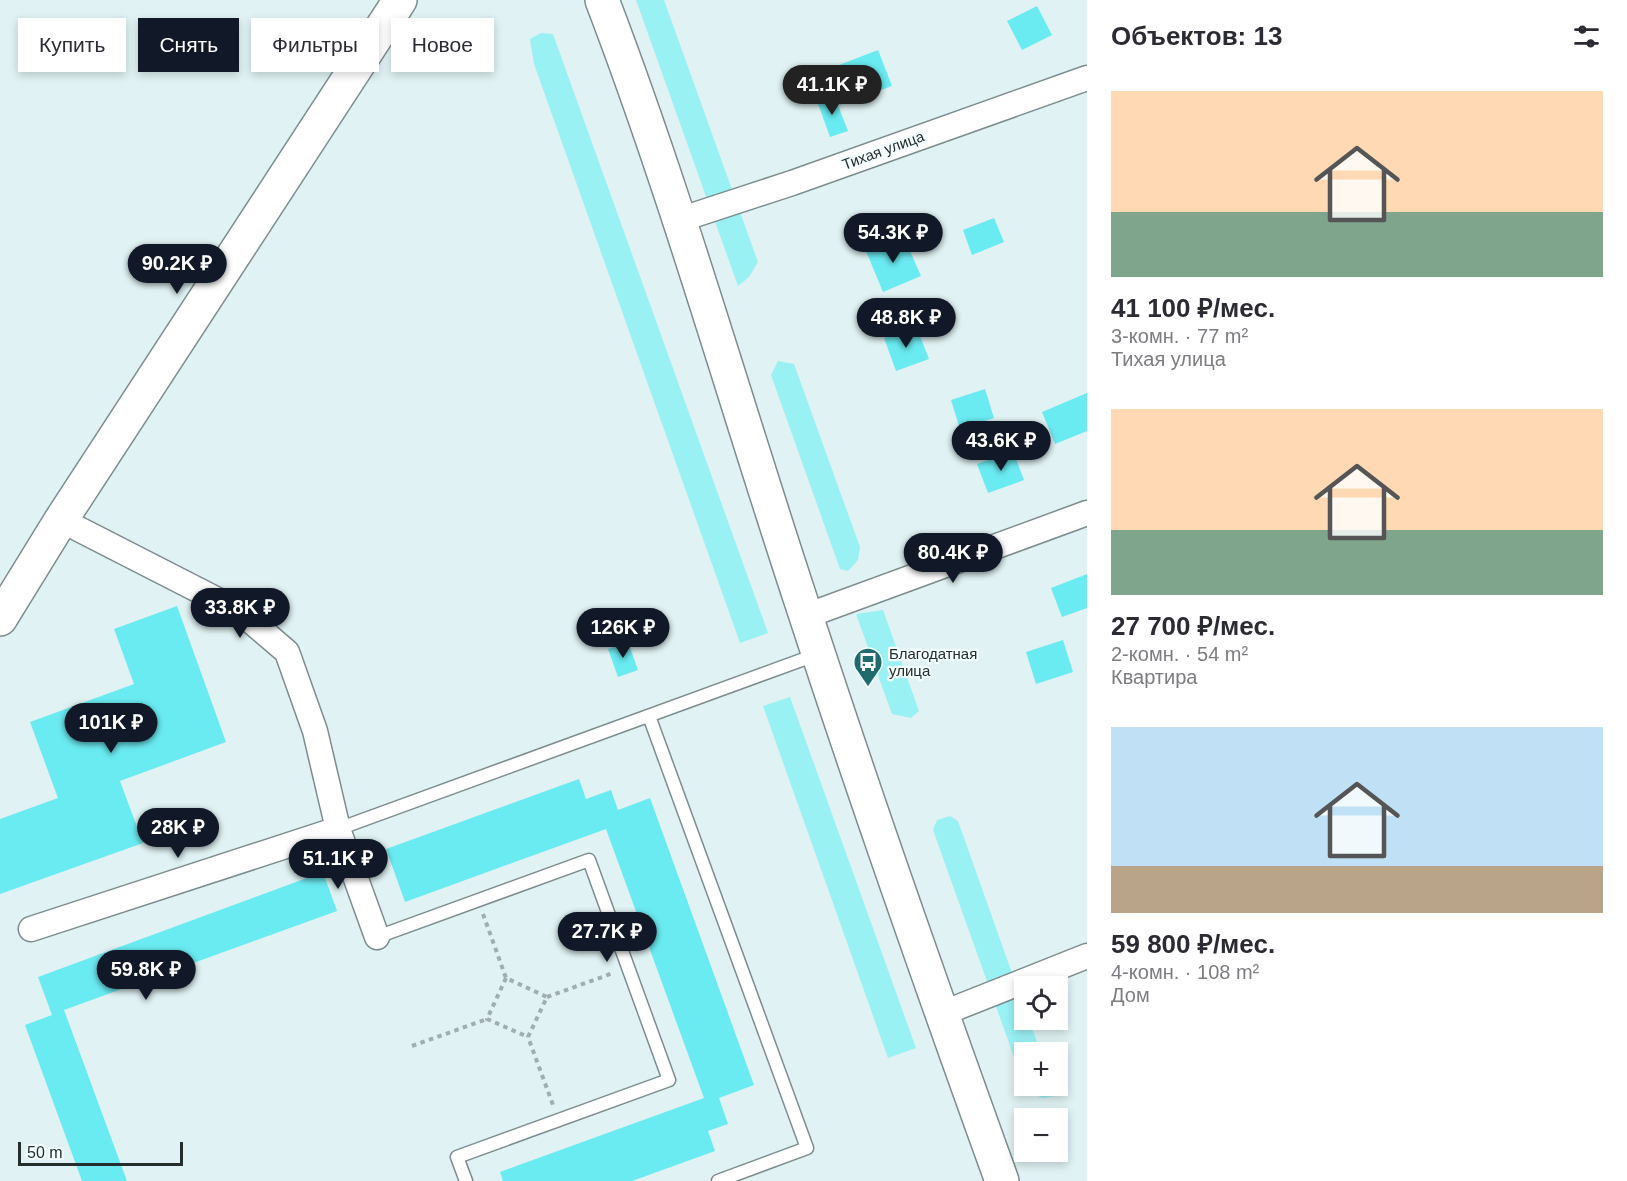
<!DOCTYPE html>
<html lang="ru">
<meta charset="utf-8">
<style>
body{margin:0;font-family:Helvetica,sans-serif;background:#f7f7f7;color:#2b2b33;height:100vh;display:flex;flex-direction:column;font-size:22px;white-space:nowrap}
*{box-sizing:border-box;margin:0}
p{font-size:20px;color:#7c7c81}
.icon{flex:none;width:33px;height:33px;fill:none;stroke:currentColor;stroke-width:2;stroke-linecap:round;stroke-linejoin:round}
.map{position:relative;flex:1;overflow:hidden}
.drawer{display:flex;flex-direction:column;background:#fff;width:540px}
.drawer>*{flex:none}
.banner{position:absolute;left:18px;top:18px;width:570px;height:54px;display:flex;gap:12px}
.controls{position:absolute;left:1014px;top:976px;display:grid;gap:12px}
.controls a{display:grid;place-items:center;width:54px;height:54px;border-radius:0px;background:#fff;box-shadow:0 3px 9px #0003;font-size:30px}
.scale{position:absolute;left:18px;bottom:15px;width:165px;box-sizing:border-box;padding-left:6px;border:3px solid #262d2d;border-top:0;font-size:16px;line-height:21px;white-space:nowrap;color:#262d2d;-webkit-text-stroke:4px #f3fefe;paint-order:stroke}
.price{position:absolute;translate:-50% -51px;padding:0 14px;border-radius:21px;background:#111827;color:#fff;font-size:20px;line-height:39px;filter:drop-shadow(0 2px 3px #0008)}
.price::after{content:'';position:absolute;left:50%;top:36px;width:18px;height:14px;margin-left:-9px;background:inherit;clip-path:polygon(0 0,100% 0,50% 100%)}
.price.active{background:#222;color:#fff}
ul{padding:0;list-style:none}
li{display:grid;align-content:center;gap:12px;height:318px;padding:0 24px}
li span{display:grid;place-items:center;height:186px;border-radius:0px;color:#555}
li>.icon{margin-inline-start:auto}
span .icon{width:108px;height:108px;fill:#fffc;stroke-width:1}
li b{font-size:26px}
h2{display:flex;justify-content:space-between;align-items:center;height:72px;padding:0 24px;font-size:26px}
.tag{padding:0 21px;border-radius:0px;background:#fff;box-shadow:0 3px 9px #0003;font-size:21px;line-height:54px}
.tag.active{background:#111827;color:#fff}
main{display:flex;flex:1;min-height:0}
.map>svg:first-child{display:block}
.green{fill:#9af1f4}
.building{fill:#6aebf1}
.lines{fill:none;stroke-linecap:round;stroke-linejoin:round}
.lane-casing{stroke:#7d8d8e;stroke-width:15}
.street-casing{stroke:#7d8d8e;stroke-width:27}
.secondary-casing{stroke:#7d8d8e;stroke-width:36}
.path{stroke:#a0aeaf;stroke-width:4;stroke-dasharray:4.5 4.5;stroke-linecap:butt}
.lane{stroke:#fff;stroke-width:12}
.street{stroke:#fff;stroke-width:24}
.secondary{stroke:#fff;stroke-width:33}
.labels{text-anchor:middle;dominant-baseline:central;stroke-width:4.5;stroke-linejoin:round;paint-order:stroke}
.street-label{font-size:15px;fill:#262d2d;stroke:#f3fefe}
.poi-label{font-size:15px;fill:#262d2d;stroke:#f3fefe;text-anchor:start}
</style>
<main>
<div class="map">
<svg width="1087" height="1181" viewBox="0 0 1087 1181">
<rect width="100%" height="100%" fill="#e0f2f3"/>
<!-- green -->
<g class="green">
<path d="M636,0H664L758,262L749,277L738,286Z"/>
<path d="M541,33L553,34L768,633L740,643L534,64L530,39Z"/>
<path d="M778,361L794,364L860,547L858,560L848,571L840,569L771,375Z"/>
<path d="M883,610L919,711L911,718L892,714L856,614Z"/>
<path d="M790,697L916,1048L888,1058L763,706Z"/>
<path d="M950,816L958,821L1024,1007V1020H1029L1041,1053H1024V1085L933,830L937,820Z"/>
<path d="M1025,1086H1053L1057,1096L1042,1098L1026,1090Z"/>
</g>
<!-- building -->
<g class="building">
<path d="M1037,6L1052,35L1022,50L1007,21Z"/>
<path d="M878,50L892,86L840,105L826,70Z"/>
<path d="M834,95L848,131L830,137L817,101Z"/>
<path d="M994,218L1004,242L972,255L963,230Z"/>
<path d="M903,235L921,276L883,292L866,251Z"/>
<path d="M916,326L929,359L896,371L884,338Z"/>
<path d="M985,389L994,418L960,429L951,400Z"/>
<path d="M1087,393V431L1055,444L1042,412Z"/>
<path d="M1013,451L1024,480L988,493L977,464Z"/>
<path d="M1087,574V608L1062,617L1051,588Z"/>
<path d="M177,606L226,742L120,781L143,843L0,894V819L58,798L30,722L134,684L114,629Z"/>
<path d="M1063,640L1073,672L1036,684L1026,652Z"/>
<path d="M628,642L638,670L618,677L608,649Z"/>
<path d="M579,779L586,799L611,790L618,810L650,798L754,1085L719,1098L728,1124L708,1131L715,1151L632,1181H503L500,1172L704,1098L606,829L405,902L386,849Z"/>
<path d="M323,872L337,911L64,1010L127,1181H82L25,1025L52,1015L38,977Z"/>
</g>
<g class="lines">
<!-- lane casing -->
<g class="lane-casing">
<g id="lane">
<path d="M649,716L807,1148L718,1181"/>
<path d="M338,829L818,654"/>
<path d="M377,937L589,860L669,1080L457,1157L466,1181"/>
</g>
</g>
<!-- street casing -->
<g class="street-casing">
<g id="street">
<path d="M679,220L792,183L1087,78"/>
<path d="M61,520L239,611L287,652L315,731L338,829L377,937"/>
<path d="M806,616L1087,513"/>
<path d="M31,929L338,829"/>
<path d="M941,1014L1087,956"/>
</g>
</g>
<!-- secondary casing -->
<g class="secondary-casing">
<g id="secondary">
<path d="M602,0C679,201 737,409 805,613C867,803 934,993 1002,1181"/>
<path d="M0,619L61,520L400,0"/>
</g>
</g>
<!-- path -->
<g class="path">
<path d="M483,914L506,978L547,997L528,1037L553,1105"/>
<path d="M506,978L487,1019L528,1037"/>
<path d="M547,997L613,973"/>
<path d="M412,1046L487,1019"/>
</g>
<!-- lane -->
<use href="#lane" class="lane"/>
<!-- street -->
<use href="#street" class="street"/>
<!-- secondary -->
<use href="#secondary" class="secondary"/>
</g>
<!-- icons -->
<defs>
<g id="bus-pin" transform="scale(1.5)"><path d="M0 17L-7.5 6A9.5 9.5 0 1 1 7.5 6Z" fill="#1f6b6e" stroke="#f3fefe"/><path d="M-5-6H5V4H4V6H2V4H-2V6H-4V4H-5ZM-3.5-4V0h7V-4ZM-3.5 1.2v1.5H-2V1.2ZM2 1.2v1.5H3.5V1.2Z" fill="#fff"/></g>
</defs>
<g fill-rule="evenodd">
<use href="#bus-pin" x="868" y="662"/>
</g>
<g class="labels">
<!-- street labels -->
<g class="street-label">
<text transform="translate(883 150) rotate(-20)">Тихая улица</text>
</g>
<!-- poi labels -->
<g class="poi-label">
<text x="889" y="653">Благодатная<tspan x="889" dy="17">улица</tspan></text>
</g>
</g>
</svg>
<div class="controls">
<a><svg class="icon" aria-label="locate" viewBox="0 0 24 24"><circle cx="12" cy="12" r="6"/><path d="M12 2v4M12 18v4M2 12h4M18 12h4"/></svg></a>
<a>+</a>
<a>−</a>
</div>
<div class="scale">50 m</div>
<b class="price active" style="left:832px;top:116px">41.1K ₽</b>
<b class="price" style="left:893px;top:264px">54.3K ₽</b>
<b class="price" style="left:177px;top:295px">90.2K ₽</b>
<b class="price" style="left:906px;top:349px">48.8K ₽</b>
<b class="price" style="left:1001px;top:472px">43.6K ₽</b>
<b class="price" style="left:953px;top:584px">80.4K ₽</b>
<b class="price" style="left:240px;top:639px">33.8K ₽</b>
<b class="price" style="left:623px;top:659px">126K ₽</b>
<b class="price" style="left:111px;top:754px">101K ₽</b>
<b class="price" style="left:178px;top:859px">28K ₽</b>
<b class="price" style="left:338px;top:890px">51.1K ₽</b>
<b class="price" style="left:607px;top:963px">27.7K ₽</b>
<b class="price" style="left:146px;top:1001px">59.8K ₽</b>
<div class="banner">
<a class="tag">Купить</a>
<a class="tag active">Снять</a>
<a class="tag">Фильтры</a>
<a class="tag">Новое</a>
</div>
</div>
<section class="drawer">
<h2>Объектов: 13<svg class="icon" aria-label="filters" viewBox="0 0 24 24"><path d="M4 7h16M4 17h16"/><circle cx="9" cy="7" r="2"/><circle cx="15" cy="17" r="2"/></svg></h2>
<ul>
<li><span style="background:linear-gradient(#ffd9b3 65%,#7fa58c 0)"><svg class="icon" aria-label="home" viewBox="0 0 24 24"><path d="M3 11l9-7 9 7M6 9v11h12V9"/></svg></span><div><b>41 100 ₽/мес.</b><p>3-комн. · 77 m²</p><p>Тихая улица</p></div></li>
<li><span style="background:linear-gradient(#ffd9b3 65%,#7fa58c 0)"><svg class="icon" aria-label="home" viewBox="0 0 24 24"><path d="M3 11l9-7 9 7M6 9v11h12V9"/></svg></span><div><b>27 700 ₽/мес.</b><p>2-комн. · 54 m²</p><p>Квартира</p></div></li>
<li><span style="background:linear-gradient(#bfe0f5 75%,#b9a48a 0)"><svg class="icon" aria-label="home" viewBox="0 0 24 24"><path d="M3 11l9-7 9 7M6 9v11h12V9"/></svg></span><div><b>59 800 ₽/мес.</b><p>4-комн. · 108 m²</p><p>Дом</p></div></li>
</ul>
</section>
</main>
